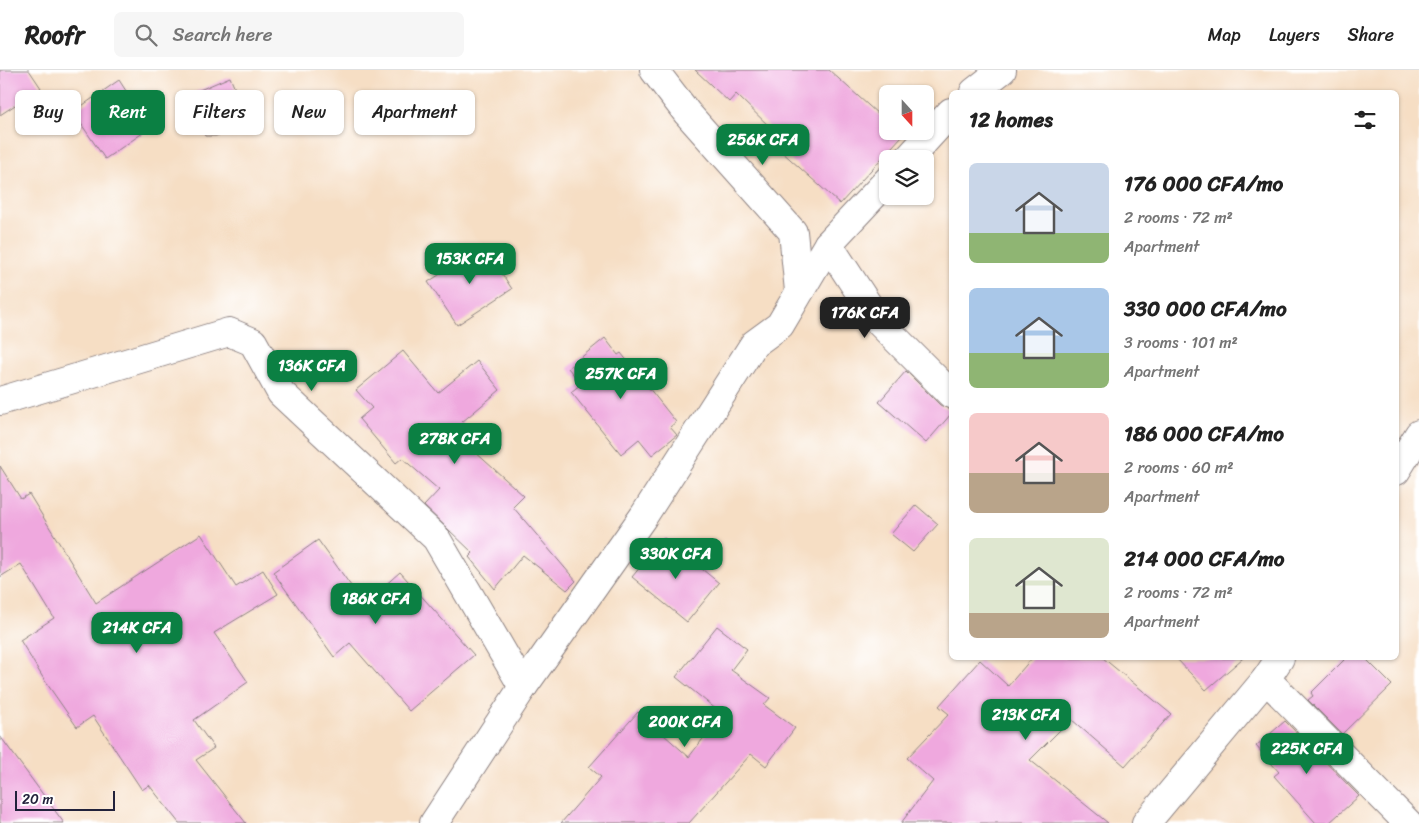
<!DOCTYPE html>
<meta charset="utf-8">
<style>
body{margin:0;font-family:Sriracha,sans-serif;background:#f6f6f6;color:#222;height:100vh;display:flex;flex-direction:column;font-size:19px;white-space:nowrap}
*{box-sizing:border-box;margin:0}
p{font-size:16px;color:#767676}
.icon{flex:none;width:28px;height:28px;fill:none;stroke:currentColor;stroke-width:2;stroke-linecap:round;stroke-linejoin:round}
.map{position:relative;flex:1;overflow:hidden}
.drawer{position:absolute;left:949px;top:20px;width:450px;height:570px;display:flex;flex-direction:column;background:#fff;border-radius:8px;box-shadow:0 1px 4px #0004}
.drawer>*{flex:none}
.top-card{position:absolute;left:15px;top:20px;width:475px;height:45px;display:flex;gap:10px}
.needle{width:32px;rotate:159deg}
.buttons{position:absolute;left:879px;top:15px;display:grid;gap:10px}
.buttons a{display:grid;place-items:center;width:55px;height:55px;border-radius:8px;background:#fff;box-shadow:0 1px 4px #0004;font-size:25px}
.scale{position:absolute;left:15px;bottom:12px;width:100px;box-sizing:border-box;padding-left:5px;border:2px solid #22223b;border-top:0;font-size:14px;line-height:18px;white-space:nowrap;color:#22223b;-webkit-text-stroke:4px #fff;paint-order:stroke}
.price{position:absolute;translate:-50% -42px;padding:0 11px;border-radius:10px;background:#0b8043;color:#fff;font-size:16px;line-height:32px;filter:drop-shadow(0 1px 2px #0008)}
.price::after{content:'';position:absolute;left:50%;top:30px;width:15px;height:11px;margin-left:-8px;background:inherit;clip-path:polygon(0 0,100% 0,50% 100%)}
.price.active{background:#222;color:#fff}
ul{padding:0;list-style:none}
li{display:flex;align-items:center;gap:15px;height:125px;padding:0 20px}
li span{display:grid;place-items:center;flex:none;width:140px;height:100px;border-radius:8px;color:#555}
li>.icon{margin-inline-start:auto}
span .icon{width:60px;height:60px;fill:#fffc;stroke-width:1}
li b{font-size:21px}
h2{display:flex;justify-content:space-between;align-items:center;height:60px;padding:0 20px;font-size:21px}
.pill{padding:0 18px;border-radius:8px;background:#fff;box-shadow:0 1px 4px #0004;font-size:18px;line-height:45px}
.pill.active{background:#0b8043;color:#fff}
header{display:flex;align-items:center;gap:30px;box-sizing:border-box;height:70px;padding:0 25px;background:#fff;border-bottom:1px solid #e0e0e0}
header strong{font-size:24px}
nav{display:flex;gap:28px;margin-inline-start:auto;font-size:18px}
.search{width:350px;height:45px;background:#f6f6f6;display:flex;align-items:center;gap:12px;box-sizing:border-box;padding:0 18px;border-radius:8px;color:#767676;font-size:19px}
.map>svg:first-child{display:block}
.building{fill:#efa8de}
.lines{fill:none;stroke-linecap:round;stroke-linejoin:round}
.minor-casing{stroke:#8c8080;stroke-width:30}
.minor{stroke:#fff;stroke-width:28}
</style>
<header>
<strong>Roofr</strong>
<div class="search"><svg class="icon" aria-label="search" viewBox="0 0 24 24"><circle cx="10" cy="10" r="6"/><path d="M15 15l6 6"/></svg>Search here</div>
<nav><a>Map</a><a>Layers</a><a>Share</a></nav>
</header>
<div class="map">
<svg width="1419" height="753" viewBox="0 0 1419 753">
<rect width="100%" height="100%" fill="#fff"/>
<filter id="ink" filterUnits="userSpaceOnUse"><feTurbulence type="fractalNoise" baseFrequency=".02" numOctaves="2"/><feDisplacementMap in="SourceGraphic" scale="10" xChannelSelector="R" yChannelSelector="G"/><feConvolveMatrix kernelMatrix="1 2 1 2 8 2 1 2 1" color-interpolation-filters="sRGB"/></filter>
<filter id="wash" filterUnits="userSpaceOnUse"><feTurbulence type="fractalNoise" baseFrequency=".0096" numOctaves="4" result="noise"/><feDisplacementMap in="SourceGraphic" scale="20" xChannelSelector="R" yChannelSelector="G"/><feGaussianBlur stdDeviation="1.12" result="paint"/><feColorMatrix in="noise" values="0 0 0 0 0 0 0 0 0 0 0 0 0 0 0 0 0 1.4 0 .05"/><feComposite in="paint" operator="in"/></filter>
<g filter="url(#wash)">
<rect width="100%" height="100%" fill="#f6dec4"/>
<g id="blocks">
<!-- building -->
<g class="building">
<path d="M0,0H29L41,18L0,45Z"/>
<path d="M695,0H829L888,53V61H896L902,66L840,134L770,71L776,63L736,24L729,32Z"/>
<path d="M230,7L249,53L216,66H205L188,25Z"/>
<path d="M119,10L150,58L105,89L73,42Z"/>
<path d="M484,176L512,219L457,255L428,212Z"/>
<path d="M605,268L618,285L621,283L676,352L670,357L677,365L652,385L639,369L621,384L571,322L581,314L568,298Z"/>
<path d="M403,281L438,323L477,291L500,320L462,352L464,354L454,363L524,426L513,437L576,511L567,520L523,485L495,519L469,487L473,483L424,436L439,420L402,388L396,393L359,349L372,338L356,320Z"/>
<path d="M906,301L940,335L951,340V344L926,373L879,332Z"/>
<path d="M0,396L21,429L29,424L96,533L201,464L236,517L263,500L278,524L214,563L248,612L194,650L214,678L196,690L246,753H179L149,715L142,720L93,646L77,657L45,611L20,570L54,548L21,494L0,507Z"/>
<path d="M916,435L938,454L913,482L891,464Z"/>
<path d="M664,468L719,513L687,552L632,507Z"/>
<path d="M318,470L364,534L400,502L474,585L409,641L350,573L334,587L273,502Z"/>
<path d="M717,556L747,579L731,600L770,628L764,635L795,658L766,696L751,684L689,753H561L601,707L589,697L638,642L689,687L722,644L676,607Z"/>
<path d="M1032,588H1103L1171,644L1125,696L1071,649L1030,690L1108,753H901L933,711L907,688L949,644L939,636L980,590L1008,616Z"/>
<path d="M1176,588H1243L1206,620Z"/>
<path d="M1346,588H1365L1392,615L1342,664L1308,630L1313,626L1311,623Z"/>
<path d="M1285,651L1359,726L1329,753H1316L1274,706L1279,702L1256,676Z"/>
<path d="M0,666L64,753H0Z"/>
</g>
</g>
</g>
<g filter="url(#ink)">
<use href="#blocks" fill-opacity="0" stroke="#8c8080" stroke-width="1"/>
<g class="lines">
<!-- minor casing -->
<g class="minor-casing">
<g id="minor">
<path d="M654,0L687,43L793,162L799,221"/>
<path d="M974,22L1002,0"/>
<path d="M908,89L951,42"/>
<path d="M828,174L879,252L951,324"/>
<path d="M0,331L229,262L253,272L281,323L436,468L523,617"/>
<path d="M1396,401L1419,364"/>
<path d="M1266,609L1408,753"/>
<path d="M434,753L523,617L643,447L754,274L780,255L828,174L888,110"/>
<path d="M1146,753L1266,609L1280,588"/>
</g>
</g>
<!-- minor -->
<use href="#minor" class="minor"/>
</g>
</g>
</svg>
<div class="buttons">
<a><svg class="needle" viewBox="-14 -14 28 28"><path d="M0-13l5 13h-10z" fill="#e53935"/><path d="M0 13l5-13h-10z" fill="#767676"/></svg></a>
<a><svg class="icon" aria-label="layers" viewBox="0 0 24 24"><path d="M12 4l9 5-9 5-9-5zM3 14l9 5 9-5"/></svg></a>
</div>
<div class="scale">20 m</div>
<b class="price" style="left:763px;top:96px">256K CFA</b>
<b class="price" style="left:470px;top:215px">153K CFA</b>
<b class="price active" style="left:865px;top:269px">176K CFA</b>
<b class="price" style="left:312px;top:322px">136K CFA</b>
<b class="price" style="left:621px;top:330px">257K CFA</b>
<b class="price" style="left:455px;top:395px">278K CFA</b>
<b class="price" style="left:676px;top:510px">330K CFA</b>
<b class="price" style="left:376px;top:555px">186K CFA</b>
<b class="price" style="left:137px;top:584px">214K CFA</b>
<b class="price" style="left:1026px;top:671px">213K CFA</b>
<b class="price" style="left:685px;top:678px">200K CFA</b>
<b class="price" style="left:1307px;top:705px">225K CFA</b>
<div class="top-card">
<a class="pill">Buy</a>
<a class="pill active">Rent</a>
<a class="pill">Filters</a>
<a class="pill">New</a>
<a class="pill">Apartment</a>
</div>
<section class="drawer">
<h2>12 homes<svg class="icon" aria-label="filters" viewBox="0 0 24 24"><path d="M4 7h16M4 17h16"/><circle cx="9" cy="7" r="2"/><circle cx="15" cy="17" r="2"/></svg></h2>
<ul>
<li><span style="background:linear-gradient(#c9d6e8 70%,#8fb573 0)"><svg class="icon" aria-label="home" viewBox="0 0 24 24"><path d="M3 11l9-7 9 7M6 9v11h12V9"/></svg></span><div><b>176 000 CFA/mo</b><p>2 rooms · 72 m²</p><p>Apartment</p></div></li>
<li><span style="background:linear-gradient(#a9c7e8 65%,#8fb573 0)"><svg class="icon" aria-label="home" viewBox="0 0 24 24"><path d="M3 11l9-7 9 7M6 9v11h12V9"/></svg></span><div><b>330 000 CFA/mo</b><p>3 rooms · 101 m²</p><p>Apartment</p></div></li>
<li><span style="background:linear-gradient(#f6c9c9 60%,#b9a48a 0)"><svg class="icon" aria-label="home" viewBox="0 0 24 24"><path d="M3 11l9-7 9 7M6 9v11h12V9"/></svg></span><div><b>186 000 CFA/mo</b><p>2 rooms · 60 m²</p><p>Apartment</p></div></li>
<li><span style="background:linear-gradient(#dfe7d0 75%,#b9a48a 0)"><svg class="icon" aria-label="home" viewBox="0 0 24 24"><path d="M3 11l9-7 9 7M6 9v11h12V9"/></svg></span><div><b>214 000 CFA/mo</b><p>2 rooms · 72 m²</p><p>Apartment</p></div></li>
</ul>
</section>
</div>
